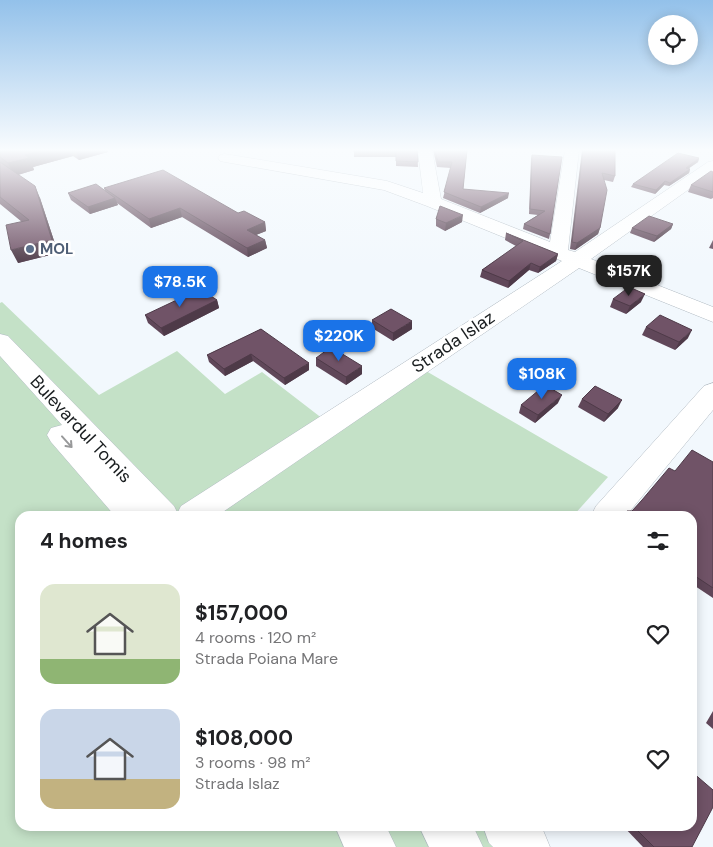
<!DOCTYPE html>
<meta charset="utf-8">
<style>
body{margin:0;font-family:"DM Sans",sans-serif;background:#f6f6f6;color:#202124;height:100vh;display:flex;flex-direction:column;font-size:19px;white-space:nowrap}
*{box-sizing:border-box;margin:0}
p{font-size:16px;color:#757577}
.icon{flex:none;width:28px;height:28px;fill:none;stroke:currentColor;stroke-width:2;stroke-linecap:round;stroke-linejoin:round}
.map{position:relative;flex:1;overflow:hidden}
.side{position:absolute;left:15px;top:511px;width:682px;height:320px;display:flex;flex-direction:column;background:#fff;border-radius:15px;box-shadow:0 2px 12px #0003}
.side>*{flex:none}
.buttons{position:absolute;left:648px;top:15px;display:grid;gap:10px}
.buttons a{display:grid;place-items:center;width:50px;height:50px;border-radius:50%;background:#fff;box-shadow:0 2px 12px #0003;font-size:25px}
.price{position:absolute;translate:-50% -42px;padding:0 11px;border-radius:10px;background:#1a73e8;color:#fff;font-size:16px;line-height:32px;filter:drop-shadow(0 1px 2px #0008)}
.price::after{content:'';position:absolute;left:50%;top:30px;width:15px;height:11px;margin-left:-8px;background:inherit;clip-path:polygon(0 0,100% 0,50% 100%)}
.price.active{background:#222;color:#fff}
ul{padding:0;list-style:none}
li{display:flex;align-items:center;gap:15px;height:125px;padding:0 25px}
li span{display:grid;place-items:center;flex:none;width:140px;height:100px;border-radius:15px;color:#555}
li>.icon{margin-inline-start:auto}
span .icon{width:60px;height:60px;fill:#fffc;stroke-width:1}
li b{font-size:21px}
h2{display:flex;justify-content:space-between;align-items:center;height:60px;padding:0 25px;font-size:21px}
.map>svg:first-child{display:block}
.green{fill:#c4e1c7}
.lines{fill:none;stroke-linecap:round;stroke-linejoin:round}
.minor-casing{stroke:#b1bac2;stroke-width:1}
.major-casing{stroke:#b1bac2;stroke-width:1}
.minor{fill:#fff;fill-rule:evenodd}
.major{fill:#fff;fill-rule:evenodd}
.wall{fill:#604759}
.shaded-wall{fill:#4e3a48}
.building{fill:#705367;stroke:#4e3a48}
.oneway{stroke:#98999a}
.service-dot{fill:#5c6f8a;stroke:#fff;stroke-width:2}
.labels{text-anchor:middle;dominant-baseline:central;stroke-width:5;stroke-linejoin:round;paint-order:stroke}
.far-service-label{font-size:15px;font-weight:bold;fill:#4e5e75;stroke:#fff;text-anchor:start}
.street-label{font-size:18px;fill:#191d1f;stroke:#fff}
</style>
<div class="map">
<svg width="713" height="847" viewBox="0 0 713 847">
<rect width="100%" height="100%" fill="#f2f8fd"/>
<!-- green -->
<path class="green" d="M2,302L99,395L177,351L225,394L262,372L336,429L426,371L608,477L573,516H20V826H479L499,847H0V303Z"/>
<g class="lines">
<!-- minor casing -->
<g class="minor-casing">
<g id="minor">
<path d="M418,150H432L441,199L550,242L565,150H579L568,250L575,252L708,162L713,161V172L591,259L713,307V322L579,268L217,516H176L181,506L562,261L427,206L384,190L225,162L220,161L218,158L220,155L225,154L387,181L423,193Z"/>
<path d="M713,383V410L626,516H591L596,506L704,386Z"/>
<path d="M483,826H539L543,830L550,847H493L489,843Z"/>
</g>
</g>
<!-- major casing -->
<g class="major-casing">
<g id="major">
<path d="M0,334L8,336L174,506L179,516H115L51,442L47,435L51,428L62,425L0,356Z"/>
<path d="M335,826H386L396,847H344Z"/>
<path d="M419,826H473L483,847H429Z"/>
</g>
</g>
<!-- minor -->
<use href="#minor" class="minor"/>
<!-- major -->
<use href="#major" class="major"/>
</g>
<!-- wall -->
<g class="wall">
<path d="M0,150H107L108,152L79,160L73,156L33,167L34,170L18,175L40,198L58,253L18,263L22,222L0,204Z"/>
<path d="M354,150H417L418,167L396,166V157H354Z"/>
<path d="M433,150H467L463,189L508,198L480,213L443,198L451,168L437,167Z"/>
<path d="M582,150H615V176L613,182L604,180L600,228L598,234L575,250L570,249Z"/>
<path d="M532,155L550,234L549,239L523,229L524,224L538,215L529,214L531,159Z"/>
<path d="M699,158L698,162L688,169H690L689,173L669,186L664,185L655,194L631,187L633,184Z"/>
<path d="M713,172V198L711,199L688,192L691,185Z"/>
<path d="M104,188L238,213L265,222L266,231L256,235L265,240L267,248L248,257L182,217L151,228L117,203L118,205L90,214L71,200L68,193L105,191Z"/>
<path d="M436,219L462,222L445,231L436,226Z"/>
<path d="M673,224L671,229L654,242L630,233L632,228Z"/>
<path d="M506,233L558,254L556,261L538,273L529,270L508,288L480,277L482,270L516,246L505,240Z"/>
<path d="M713,240V249L709,248Z"/>
<path d="M613,299L641,302L626,314L610,307Z"/>
<path d="M217,300L219,308L164,336L148,323L145,315Z"/>
<path d="M372,320L412,329L393,341L372,328Z"/>
<path d="M646,327L688,338L675,350L642,335Z"/>
<path d="M261,329L309,370L285,385L253,361L225,376L209,362L207,355Z"/>
<path d="M316,358L362,374L346,385L316,366Z"/>
<path d="M582,399L618,408L604,422L578,407Z"/>
<path d="M558,403L535,423L519,413L521,405Z"/>
<path d="M713,462V598L692,584V516L632,511L675,471Z"/>
<path d="M713,711V729L706,723Z"/>
<path d="M623,826H692V847H643Z"/>
</g>
<!-- shaded-wall -->
<g class="shaded-wall">
<path d="M43,150H71L73,156L33,167L34,170L14,176L8,163L25,155Z"/>
<path d="M76,150H107L108,152L79,160Z"/>
<path d="M699,158L698,162L684,171L686,168Z"/>
<path d="M690,169L689,173L669,186L670,183Z"/>
<path d="M665,181L664,185L655,194L656,190Z"/>
<path d="M35,186L40,198L58,253L18,263L11,250L52,240Z"/>
<path d="M509,193L508,198L480,213L481,207Z"/>
<path d="M115,198L118,205L90,214L88,207Z"/>
<path d="M180,208L182,217L151,228L149,219Z"/>
<path d="M463,215L462,222L445,231L446,223Z"/>
<path d="M265,222L266,231L248,238L247,230Z"/>
<path d="M673,224L671,229L654,242L657,236Z"/>
<path d="M600,228L598,234L575,250L577,243Z"/>
<path d="M265,240L267,248L248,257L247,248Z"/>
<path d="M558,254L556,261L538,273L540,267Z"/>
<path d="M531,263L529,270L508,288L509,281Z"/>
<path d="M645,294L641,302L626,314L630,306Z"/>
<path d="M217,300L219,308L164,336L161,328Z"/>
<path d="M412,321V329L393,341V333Z"/>
<path d="M692,330L688,338L675,350L679,342Z"/>
<path d="M251,354L253,361L225,376L224,369Z"/>
<path d="M309,363V370L285,385L284,378Z"/>
<path d="M362,366V374L346,385V377Z"/>
<path d="M562,395L558,403L535,423L538,415Z"/>
<path d="M622,400L618,408L604,422L608,414Z"/>
</g>
<!-- building -->
<g class="building">
<path d="M0,150H43L25,155L29,158L8,163L0,157Z"/>
<path d="M354,150H417L418,162L396,161V152H354Z"/>
<path d="M435,150H467L463,189L509,193L481,207L444,192L452,162H438Z"/>
<path d="M583,150H615V176L602,173L607,190L600,228L577,243L572,242Z"/>
<path d="M678,153L699,158L686,168L690,169L670,183L665,181L656,190L633,184Z"/>
<path d="M532,155L562,157L550,234L524,224L545,211L530,209Z"/>
<path d="M0,162L35,186L52,240L11,250L6,225L29,220L0,197Z"/>
<path d="M163,170L238,213L244,211L265,222L247,230L265,240L247,248L180,208L149,219L104,188Z"/>
<path d="M711,171L713,172V192L691,185Z"/>
<path d="M96,184L115,198L88,207L68,193Z"/>
<path d="M440,206L463,215L446,223L436,219Z"/>
<path d="M649,216L673,224L657,236L632,228Z"/>
<path d="M506,233L558,254L540,267L531,263L509,281L482,270L523,241Z"/>
<path d="M629,287L645,294L630,306L613,299Z"/>
<path d="M200,289L217,300L161,328L145,315Z"/>
<path d="M391,309L412,321L393,333L372,320Z"/>
<path d="M660,315L692,330L679,342L646,327Z"/>
<path d="M261,329L309,363L284,378L251,354L224,369L207,355Z"/>
<path d="M331,347L362,366L346,377L316,358Z"/>
<path d="M545,385L562,395L538,415L521,405Z"/>
<path d="M595,386L622,400L608,414L582,399Z"/>
<path d="M692,450L713,462V588L692,574V516H622L627,511H632L642,500L669,468L675,471Z"/>
<path d="M692,772L713,790V807L692,847H654L633,826H692Z"/>
</g>
<!-- one-way arrows -->
<defs><path id="oneway-shaft" d="M-6 0H5M1.5-3L5.5 0L1.5 3" fill="none" stroke-width="1.6" stroke-linecap="round" stroke-linejoin="round" transform="scale(1.25)"/></defs>
<use class="oneway" href="#oneway-shaft" transform="translate(67 442) rotate(48)"/>
<!-- sky -->
<linearGradient id="sky" x2="0" y2="1"><stop stop-color="#93c1ea"/><stop offset="0.56" stop-color="#f9fcfe"/><stop offset="1" stop-color="#f9fcfe" stop-opacity="0"/></linearGradient>
<rect width="713" height="268" fill="url(#sky)"/>
<!-- markers -->
<circle class="service-dot" cx="30" cy="249" r="5"/>
<g class="labels">
<!-- far-service labels -->
<g class="far-service-label">
<text x="40" y="249">MOL</text>
</g>
<!-- street labels -->
<g class="street-label">
<text transform="translate(453 342) rotate(-34)">Strada Islaz</text>
<text transform="translate(81 429) rotate(47)">Bulevardul Tomis</text>
</g>
</g>
</svg>
<div class="buttons">
<a><svg class="icon" aria-label="locate" viewBox="0 0 24 24"><circle cx="12" cy="12" r="6"/><path d="M12 2v4M12 18v4M2 12h4M18 12h4"/></svg></a>
</div>
<b class="price active" style="left:629px;top:297px">$157K</b>
<b class="price" style="left:180px;top:308px">$78.5K</b>
<b class="price" style="left:339px;top:362px">$220K</b>
<b class="price" style="left:542px;top:400px">$108K</b>
<section class="side">
<h2>4 homes<svg class="icon" aria-label="filters" viewBox="0 0 24 24"><path d="M4 7h16M4 17h16"/><circle cx="9" cy="7" r="2"/><circle cx="15" cy="17" r="2"/></svg></h2>
<ul>
<li><span style="background:linear-gradient(#dfe7d0 75%,#8fb573 0)"><svg class="icon" aria-label="home" viewBox="0 0 24 24"><path d="M3 11l9-7 9 7M6 9v11h12V9"/></svg></span><div><b>$157,000</b><p>4 rooms · 120 m²</p><p>Strada Poiana Mare</p></div><svg class="icon" aria-label="heart" viewBox="0 0 24 24"><path d="M12 20l-8-8c-3-5 5-10 8-4 3-6 11-1 8 4z"/></svg></li>
<li><span style="background:linear-gradient(#c9d6e8 70%,#c2b280 0)"><svg class="icon" aria-label="home" viewBox="0 0 24 24"><path d="M3 11l9-7 9 7M6 9v11h12V9"/></svg></span><div><b>$108,000</b><p>3 rooms · 98 m²</p><p>Strada Islaz</p></div><svg class="icon" aria-label="heart" viewBox="0 0 24 24"><path d="M12 20l-8-8c-3-5 5-10 8-4 3-6 11-1 8 4z"/></svg></li>
</ul>
</section>
</div>
